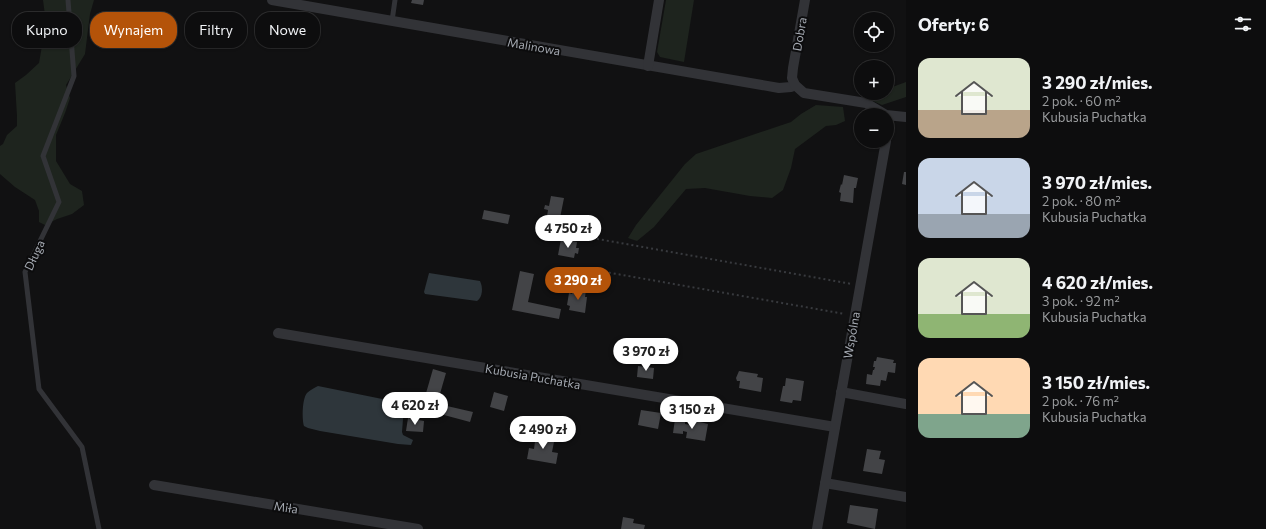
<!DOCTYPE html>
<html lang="pl">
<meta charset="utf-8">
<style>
body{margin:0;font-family:Commissioner,sans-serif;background:#1b1b1c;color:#f1f3f6;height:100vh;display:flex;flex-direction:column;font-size:15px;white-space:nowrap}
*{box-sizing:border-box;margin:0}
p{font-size:13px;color:#9a9c9e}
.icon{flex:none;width:22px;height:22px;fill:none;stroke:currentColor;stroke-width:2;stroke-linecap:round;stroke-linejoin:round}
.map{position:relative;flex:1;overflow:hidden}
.drawer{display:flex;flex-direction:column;background:#0d0d0e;width:360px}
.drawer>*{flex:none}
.hud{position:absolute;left:12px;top:12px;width:380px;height:36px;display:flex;gap:8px}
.tools{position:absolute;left:854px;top:12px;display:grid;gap:8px}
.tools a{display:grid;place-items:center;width:40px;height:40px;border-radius:50%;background:#0d0d0e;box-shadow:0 1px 3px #0004,0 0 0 1px #2d2d2e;font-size:20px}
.price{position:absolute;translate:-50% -34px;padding:0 9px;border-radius:14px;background:#fff;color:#222;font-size:13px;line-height:26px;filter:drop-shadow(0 1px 2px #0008)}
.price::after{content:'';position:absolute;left:50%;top:24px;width:12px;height:9px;margin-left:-6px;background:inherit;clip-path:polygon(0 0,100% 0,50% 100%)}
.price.current{background:#b45309;color:#fff}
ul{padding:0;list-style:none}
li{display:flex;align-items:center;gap:12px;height:100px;padding:0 12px}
li span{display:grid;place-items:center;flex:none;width:112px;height:80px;border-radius:12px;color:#555}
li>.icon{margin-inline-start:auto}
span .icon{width:48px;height:48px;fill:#fffc;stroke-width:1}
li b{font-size:17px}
h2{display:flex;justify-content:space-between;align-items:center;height:48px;padding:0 12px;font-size:17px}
.chip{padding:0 14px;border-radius:16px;background:#0d0d0e;box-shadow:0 1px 3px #0004,0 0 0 1px #2d2d2e;font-size:14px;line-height:36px}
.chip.current{background:#b45309;color:#fff}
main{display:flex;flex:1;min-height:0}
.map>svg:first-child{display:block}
.green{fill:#1e241e}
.water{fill:#2e363b}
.building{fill:#434447}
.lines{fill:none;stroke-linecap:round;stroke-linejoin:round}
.path{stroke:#383a3e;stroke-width:2;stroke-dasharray:2 3;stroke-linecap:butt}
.lane{stroke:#323337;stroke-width:5}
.street{stroke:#323337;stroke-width:10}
.labels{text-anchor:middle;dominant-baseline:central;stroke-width:4;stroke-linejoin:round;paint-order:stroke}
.street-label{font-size:12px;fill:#a4a9b1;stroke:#0c0c0d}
</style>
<main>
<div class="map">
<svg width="906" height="529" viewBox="0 0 906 529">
<rect width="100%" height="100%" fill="#111112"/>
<!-- green -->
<g class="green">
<path d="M43,0H94L90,14L85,54L66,85L70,98L65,113L56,135V161L70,184L82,191L84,205L72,214L57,219L45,225L39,222V211L35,200L15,187L0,174V146L3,144L7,135L17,126V116L15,83L26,75L39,63L46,23Z"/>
<path d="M666,0H694L684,62L660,57L657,52Z"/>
<path d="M906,82V97L882,105L866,98L878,93H887V89Z"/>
<path d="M816,105L843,107L845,121L836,125L826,126L795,149L791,168L783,190L772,198L750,196L705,188L686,189L654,227L637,241L628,238L636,225L685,164L696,154L791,122L801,114Z"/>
</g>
<!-- water -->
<g class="water">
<path d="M429,273L480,281C483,287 483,297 477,301L425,294L424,292Z"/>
<path d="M318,386L402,403L404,406L402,432L403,435L413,440L411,445L398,444L320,431L308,428L304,426C302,419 302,399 307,393C310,390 314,388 318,386Z"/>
</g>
<!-- building -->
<g class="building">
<path d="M412,0H424L423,5L411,3Z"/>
<path d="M904,172H906V185L902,184Z"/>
<path d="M844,175L858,178L856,188H854L853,203L840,201L841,193L839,192L841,184L842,185Z"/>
<path d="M551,196L564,198L560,218L547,216L548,210L544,209L545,205L549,206Z"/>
<path d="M484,210L510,215L508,224L482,219Z"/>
<path d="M561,239L577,242L576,248H579L578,254L575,253L574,258L558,255Z"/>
<path d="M520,271L534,274L528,302L561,309L559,319L512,310Z"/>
<path d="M573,288L586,290L585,297H587L585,313L569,310L570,306L567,305L569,293L572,294Z"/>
<path d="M877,357L894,360L893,363H896L895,373L888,372L886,381L881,380L880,386L866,384L867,374L872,375L873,370H874L875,367H873L874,361H876Z"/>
<path d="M638,366L654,368L653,379L637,377Z"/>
<path d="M433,369L446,373L435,411L422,407Z"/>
<path d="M739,371L758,374L757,377L763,378L761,392L739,388L740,381H737L736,378Z"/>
<path d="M786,378L804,381L801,401L793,400L792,403L780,401L783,386H785Z"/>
<path d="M494,392L508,396L504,411L490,407Z"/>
<path d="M447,406L473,412L470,422L444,415Z"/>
<path d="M641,410L661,413L658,429L638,425Z"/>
<path d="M408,418L424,421L423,432L406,431Z"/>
<path d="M675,419L685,421V424L691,425L692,420L708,424L705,441L686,438L687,432L683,431V434L673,433Z"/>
<path d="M536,434L555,437L552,452L558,453L556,464L527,459L529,448L534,449Z"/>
<path d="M867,449L881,451L879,459L885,460L882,474L863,471Z"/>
<path d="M850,505L878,509L875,529L847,523Z"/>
<path d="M623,517L634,519L633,523L645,525L644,529H621Z"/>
</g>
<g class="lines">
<!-- path -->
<g class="path">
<path d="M592,238L852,284"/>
<path d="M594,270L845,314"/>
</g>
<!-- lane -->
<g class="lane">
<path d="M68,0L74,76L43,156L59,202L25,272L39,389L82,447L99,529"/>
<path d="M392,21L395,0"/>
</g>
<!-- street -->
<g class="street">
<path d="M272,0L779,88L791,87L795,85"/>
<path d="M805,0L793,68L792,78L795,85L804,93L866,103L886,115L906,117"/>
<path d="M648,66L659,0"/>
<path d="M887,128V129"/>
<path d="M278,333L835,427"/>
<path d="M841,392L906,404"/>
<path d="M825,483L906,497"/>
<path d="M154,485L418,529"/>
<path d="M817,529L886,141"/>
</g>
</g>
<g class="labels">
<!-- street labels -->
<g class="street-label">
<text transform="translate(799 34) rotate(-80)">Dobra</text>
<text transform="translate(534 46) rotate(10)">Malinowa</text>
<text transform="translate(34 255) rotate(-65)">Długa</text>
<text transform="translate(851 335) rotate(-80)">Wspólna</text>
<text transform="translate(533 376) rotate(10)">Kubusia Puchatka</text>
<text transform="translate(286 507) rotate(9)">Miła</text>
</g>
</g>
</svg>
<div class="tools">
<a><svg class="icon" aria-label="locate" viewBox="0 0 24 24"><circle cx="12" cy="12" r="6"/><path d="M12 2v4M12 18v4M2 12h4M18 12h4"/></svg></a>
<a>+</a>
<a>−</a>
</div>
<b class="price" style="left:568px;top:249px">4 750 zł</b>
<b class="price current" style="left:578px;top:301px">3 290 zł</b>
<b class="price" style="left:646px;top:372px">3 970 zł</b>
<b class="price" style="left:415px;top:426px">4 620 zł</b>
<b class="price" style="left:692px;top:430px">3 150 zł</b>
<b class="price" style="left:543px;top:450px">2 490 zł</b>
<div class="hud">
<a class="chip">Kupno</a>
<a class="chip current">Wynajem</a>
<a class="chip">Filtry</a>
<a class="chip">Nowe</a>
</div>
</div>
<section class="drawer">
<h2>Oferty: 6<svg class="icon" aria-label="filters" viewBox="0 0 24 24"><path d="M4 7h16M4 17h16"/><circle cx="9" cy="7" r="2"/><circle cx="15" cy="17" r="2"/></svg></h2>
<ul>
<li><span style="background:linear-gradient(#dfe7d0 65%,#b9a48a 0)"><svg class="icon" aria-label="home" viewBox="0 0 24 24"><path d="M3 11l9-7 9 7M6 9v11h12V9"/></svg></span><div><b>3 290 zł/mies.</b><p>2 pok. · 60 m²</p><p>Kubusia Puchatka</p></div></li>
<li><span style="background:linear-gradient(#c9d6e8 70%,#9aa5b1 0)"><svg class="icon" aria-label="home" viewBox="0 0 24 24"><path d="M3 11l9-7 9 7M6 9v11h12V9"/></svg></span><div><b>3 970 zł/mies.</b><p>2 pok. · 80 m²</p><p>Kubusia Puchatka</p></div></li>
<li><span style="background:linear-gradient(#dfe7d0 70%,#8fb573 0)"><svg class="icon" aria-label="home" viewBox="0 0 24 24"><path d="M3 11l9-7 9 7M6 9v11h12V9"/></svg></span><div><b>4 620 zł/mies.</b><p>3 pok. · 92 m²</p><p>Kubusia Puchatka</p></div></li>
<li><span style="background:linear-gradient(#ffd9b3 70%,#7fa58c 0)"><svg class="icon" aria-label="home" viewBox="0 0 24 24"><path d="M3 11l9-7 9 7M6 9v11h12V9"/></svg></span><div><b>3 150 zł/mies.</b><p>2 pok. · 76 m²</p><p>Kubusia Puchatka</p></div></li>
</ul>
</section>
</main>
